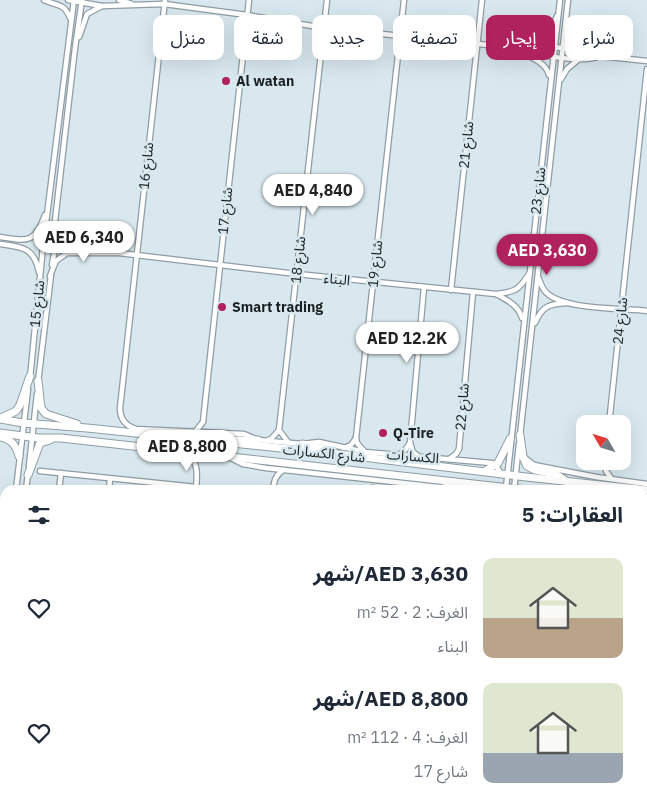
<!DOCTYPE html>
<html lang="ar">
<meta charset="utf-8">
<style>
body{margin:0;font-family:"IBM Plex Sans","Noto Sans Arabic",sans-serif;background:#f6f6f7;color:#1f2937;direction:rtl;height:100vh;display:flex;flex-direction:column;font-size:19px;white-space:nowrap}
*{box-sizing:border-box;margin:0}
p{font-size:16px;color:#747a83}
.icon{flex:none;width:28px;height:28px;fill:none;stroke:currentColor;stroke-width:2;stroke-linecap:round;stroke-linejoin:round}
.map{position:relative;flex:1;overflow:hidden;direction:ltr}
.panel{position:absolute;left:0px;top:485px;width:648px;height:321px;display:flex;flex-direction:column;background:#fff;border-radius:15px 15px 0 0;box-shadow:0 5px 20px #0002;direction:rtl}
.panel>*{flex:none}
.top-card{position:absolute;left:15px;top:15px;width:618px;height:45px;direction:rtl;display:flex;gap:10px}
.needle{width:32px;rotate:309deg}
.buttons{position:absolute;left:576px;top:415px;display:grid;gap:10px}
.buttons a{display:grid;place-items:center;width:55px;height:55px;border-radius:10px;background:#fff;box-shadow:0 5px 20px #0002;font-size:25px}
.price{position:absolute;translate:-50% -42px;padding:0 11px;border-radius:18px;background:#fff;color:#222;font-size:16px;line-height:32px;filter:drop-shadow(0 1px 2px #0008)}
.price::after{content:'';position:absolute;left:50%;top:30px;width:15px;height:11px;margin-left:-8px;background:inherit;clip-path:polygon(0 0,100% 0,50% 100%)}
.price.on{background:#af225d;color:#fff}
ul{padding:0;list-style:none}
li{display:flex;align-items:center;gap:15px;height:125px;padding:0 25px}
li span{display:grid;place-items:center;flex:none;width:140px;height:100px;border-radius:10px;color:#555}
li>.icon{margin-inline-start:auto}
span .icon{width:60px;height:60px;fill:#fffc;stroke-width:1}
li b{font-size:21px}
h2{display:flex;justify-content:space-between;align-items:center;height:60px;padding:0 25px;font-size:21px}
.pill{padding:0 18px;border-radius:10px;background:#fff;box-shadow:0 5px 20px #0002;font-size:18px;line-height:45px}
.pill.on{background:#af225d;color:#fff}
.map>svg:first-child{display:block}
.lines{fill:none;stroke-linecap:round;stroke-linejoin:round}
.street-casing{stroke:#8f9da4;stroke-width:7}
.secondary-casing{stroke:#8f9da4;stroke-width:9}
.street{stroke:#fff;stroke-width:4.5}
.secondary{stroke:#fff;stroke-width:7}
.poi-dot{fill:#af225d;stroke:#d9e8ef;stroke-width:2}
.labels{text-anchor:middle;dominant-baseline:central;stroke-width:5;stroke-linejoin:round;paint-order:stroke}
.poi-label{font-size:14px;font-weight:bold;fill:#1a2022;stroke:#d9e8ef;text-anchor:start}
.street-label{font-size:14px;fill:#1a2022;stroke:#d9e8ef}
</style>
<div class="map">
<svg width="647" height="806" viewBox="0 0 647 806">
<rect width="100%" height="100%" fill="#d9e8ef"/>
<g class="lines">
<!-- street casing -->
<g class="street-casing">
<g id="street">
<path d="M44,0C59,7 64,2 71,20"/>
<path d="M68,0L102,6L164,4L247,15L324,28L518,48C536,55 582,64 600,56"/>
<path d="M119,0L132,4"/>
<path d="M165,0L120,408C120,419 126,426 136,429L244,434L258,440L302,444L319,442L365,452L492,463L496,465L501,474"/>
<path d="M566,33L572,41L592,50"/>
<path d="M79,37L87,14L102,6"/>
<path d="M540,45L547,40L557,16"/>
<path d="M518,48L542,46L593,51L600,56L647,61"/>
<path d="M513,49C526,55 546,61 549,75"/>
<path d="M561,79L567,69L579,59"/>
<path d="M57,224C68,250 82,246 108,251"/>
<path d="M0,237C27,241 35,244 45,215"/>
<path d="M0,244C22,247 34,247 39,272"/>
<path d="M52,265L55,248V221L75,48L82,0"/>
<path d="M50,276L56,261L67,253H119L297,274L496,294C515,292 519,290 529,274"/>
<path d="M538,277C541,283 542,290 548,294C567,310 622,308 647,311"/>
<path d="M451,290L482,0"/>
<path d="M498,295C507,300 519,306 522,318"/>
<path d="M535,323C542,306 549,304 567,303"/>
<path d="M30,378L43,247L74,0"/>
<path d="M38,382L51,275"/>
<path d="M609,424L647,69"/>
<path d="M279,430L288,442"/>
<path d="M195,432L203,422L249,0"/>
<path d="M520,436L568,0"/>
<path d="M356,438L357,443L364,451"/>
<path d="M268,440L271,439L279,430L327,0"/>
<path d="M344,448L351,445L356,438L404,0"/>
<path d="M188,453C199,464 197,475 196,490"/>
<path d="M399,455L405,450L410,443"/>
<path d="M419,457L413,452L410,443L424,287"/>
<path d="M525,458L534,465L596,477L647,484"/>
<path d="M233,459L243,464L266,468L439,487H443L454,482"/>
<path d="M449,459L456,454L459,449L473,292"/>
<path d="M605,461L606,471L611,478"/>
<path d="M29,466L37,394"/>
<path d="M40,471L196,487"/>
<path d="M372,488L392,490"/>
<path d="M506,488L560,0"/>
<path d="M16,490L28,389"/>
<path d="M26,490L28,474"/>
<path d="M59,490L61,473"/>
<path d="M109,490L110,479"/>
<path d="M273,490C274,481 275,476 283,470"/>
<path d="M514,490L519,444"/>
<path d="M0,571L5,565"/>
<path d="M0,595L5,604"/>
<path d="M642,639L647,640"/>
<path d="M0,650L5,605"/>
<path d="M642,681H647"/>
<path d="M0,729L5,685"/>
<path d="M77,806L78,801"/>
<path d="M160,806L161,801"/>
<path d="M238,806L239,801"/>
<path d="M475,806L476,801"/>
<path d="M585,806L586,801"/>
</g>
</g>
<!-- secondary casing -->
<g class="secondary-casing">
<g id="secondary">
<path d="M38,381L41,408L46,414L77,424"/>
<path d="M1,418L16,411L20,405L30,376"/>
<path d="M0,419L23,423L87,428L338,454L526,477L647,490"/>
<path d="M0,433L38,438H61L527,490"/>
<path d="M520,435L523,457L527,466L535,470L556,474L566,481"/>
<path d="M0,437C11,439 16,445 19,456"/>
<path d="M228,440H258"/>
<path d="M302,444L328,450"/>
<path d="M485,471L498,463L510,439"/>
<path d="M28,475L40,443L50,440"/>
<path d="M642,502H647"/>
</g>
</g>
<!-- street -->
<use href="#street" class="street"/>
<!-- secondary -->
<use href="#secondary" class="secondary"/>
</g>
<!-- markers -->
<g class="poi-dot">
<circle cx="226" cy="81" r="5"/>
<circle cx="222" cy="307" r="5"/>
<circle cx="383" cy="433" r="5"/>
</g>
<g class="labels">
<!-- poi labels -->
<g class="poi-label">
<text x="236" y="81">Al watan</text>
<text x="232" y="307">Smart trading</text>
<text x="393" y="433">Q-Tire</text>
</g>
<!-- street labels -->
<g class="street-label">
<text transform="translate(466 145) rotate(-84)">شارع 21</text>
<text transform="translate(146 166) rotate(-84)">شارع 16</text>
<text transform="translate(538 191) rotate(-84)">شارع 23</text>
<text transform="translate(225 211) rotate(-84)">شارع 17</text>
<text transform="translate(298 260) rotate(-84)">شارع 18</text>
<text transform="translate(375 264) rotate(-84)">شارع 19</text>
<text transform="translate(337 279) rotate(6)">البناء</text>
<text transform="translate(37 304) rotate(-84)">شارع 15</text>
<text transform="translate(620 321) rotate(-84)">شارع 24</text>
<text transform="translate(462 407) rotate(-85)">شارع 22</text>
<text transform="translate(324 453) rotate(6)">شارع الكسارات</text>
<text transform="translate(413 456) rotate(5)">الكسارات</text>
</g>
</g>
</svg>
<div class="buttons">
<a><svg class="needle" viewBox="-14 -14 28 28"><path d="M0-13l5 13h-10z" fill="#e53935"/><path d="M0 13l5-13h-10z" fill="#747a83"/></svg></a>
</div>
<b class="price" style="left:313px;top:216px">AED 4,840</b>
<b class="price" style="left:84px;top:263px">AED 6,340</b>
<b class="price on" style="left:547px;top:276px">AED 3,630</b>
<b class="price" style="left:407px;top:364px">AED 12.2K</b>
<b class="price" style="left:187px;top:472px">AED 8,800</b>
<div class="top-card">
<a class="pill">شراء</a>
<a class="pill on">إيجار</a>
<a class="pill">تصفية</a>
<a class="pill">جديد</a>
<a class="pill">شقة</a>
<a class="pill">منزل</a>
</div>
<section class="panel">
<h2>العقارات: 5<svg class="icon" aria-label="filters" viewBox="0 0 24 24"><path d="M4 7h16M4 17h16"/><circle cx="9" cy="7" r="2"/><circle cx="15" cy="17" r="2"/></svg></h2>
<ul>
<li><span style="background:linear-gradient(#dfe7d0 60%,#b9a48a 0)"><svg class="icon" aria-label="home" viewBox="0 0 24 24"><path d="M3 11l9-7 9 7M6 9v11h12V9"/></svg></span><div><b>AED 3,630/شهر</b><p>الغرف: 2 · 52 m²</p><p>البناء</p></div><svg class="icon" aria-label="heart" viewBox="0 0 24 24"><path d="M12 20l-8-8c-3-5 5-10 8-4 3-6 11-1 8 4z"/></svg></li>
<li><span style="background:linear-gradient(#dfe7d0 70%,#9aa5b1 0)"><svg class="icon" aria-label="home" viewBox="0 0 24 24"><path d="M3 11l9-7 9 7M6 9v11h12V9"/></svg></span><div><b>AED 8,800/شهر</b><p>الغرف: 4 · 112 m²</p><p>شارع 17</p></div><svg class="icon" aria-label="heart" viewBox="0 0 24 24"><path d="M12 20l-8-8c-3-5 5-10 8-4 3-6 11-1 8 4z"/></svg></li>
</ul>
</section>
</div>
